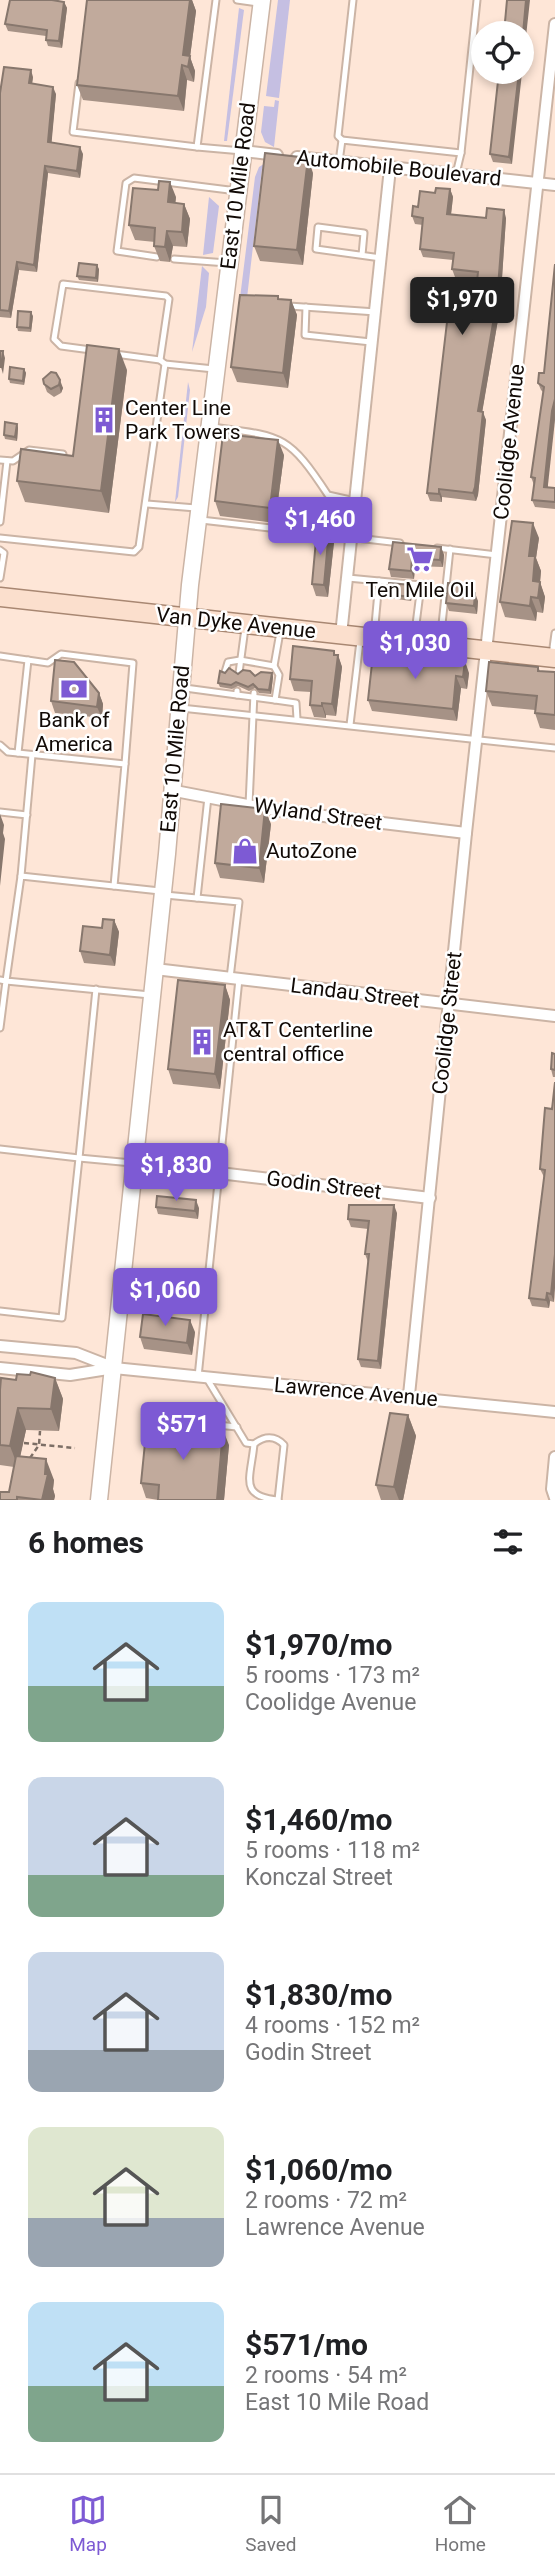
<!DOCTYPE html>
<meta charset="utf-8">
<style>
body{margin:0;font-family:Roboto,sans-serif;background:#f6f6f6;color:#202124;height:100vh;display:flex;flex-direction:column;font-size:26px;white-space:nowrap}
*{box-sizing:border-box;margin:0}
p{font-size:23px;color:#757577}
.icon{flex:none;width:38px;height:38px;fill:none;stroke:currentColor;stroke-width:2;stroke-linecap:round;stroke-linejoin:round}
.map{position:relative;height:1500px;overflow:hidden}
.drawer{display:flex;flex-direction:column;background:#fff;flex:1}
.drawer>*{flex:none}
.fabs{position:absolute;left:471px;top:21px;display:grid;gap:14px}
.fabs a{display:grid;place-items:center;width:63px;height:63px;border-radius:50%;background:#fff;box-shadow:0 4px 10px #0003;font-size:35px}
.price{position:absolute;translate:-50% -60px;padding:0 16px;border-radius:7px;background:#7d5ad4;color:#fff;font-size:23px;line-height:46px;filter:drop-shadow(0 2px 4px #0008)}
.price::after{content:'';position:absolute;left:50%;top:42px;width:21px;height:16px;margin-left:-10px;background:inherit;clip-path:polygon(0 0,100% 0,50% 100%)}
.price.on{background:#222;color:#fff}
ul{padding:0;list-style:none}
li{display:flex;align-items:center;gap:21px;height:175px;padding:0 28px}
li span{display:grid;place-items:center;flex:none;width:196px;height:140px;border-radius:14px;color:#555}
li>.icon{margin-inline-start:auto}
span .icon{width:84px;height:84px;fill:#fffc;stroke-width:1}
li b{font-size:30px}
h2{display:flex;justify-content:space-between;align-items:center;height:84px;padding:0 28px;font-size:30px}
.tab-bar{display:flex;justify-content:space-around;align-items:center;height:98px;border-top:2px solid #e0e0e0;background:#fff;font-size:19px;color:#757577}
.tab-bar a{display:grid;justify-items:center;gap:4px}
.tab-bar .on{color:#7d5ad4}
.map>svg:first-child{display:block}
.green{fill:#c5bfe2}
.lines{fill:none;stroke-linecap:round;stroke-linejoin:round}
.service-casing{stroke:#cbb4a5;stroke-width:9}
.minor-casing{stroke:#cbb4a5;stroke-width:14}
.secondary-casing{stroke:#cbb4a5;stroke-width:19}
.primary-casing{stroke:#a88772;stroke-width:21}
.path{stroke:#7c6e65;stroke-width:2.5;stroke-dasharray:5 3.5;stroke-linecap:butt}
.service{stroke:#fff;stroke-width:5}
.minor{stroke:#fff;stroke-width:10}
.secondary{stroke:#fff;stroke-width:16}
.primary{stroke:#fbdfcd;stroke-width:18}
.wall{fill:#a69286}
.shaded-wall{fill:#87776d}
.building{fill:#c1aa9c;stroke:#87776d;stroke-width:2}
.labels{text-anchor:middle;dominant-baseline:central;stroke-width:5;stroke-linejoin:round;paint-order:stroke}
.street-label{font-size:21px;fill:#110a06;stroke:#fff}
.poi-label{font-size:21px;fill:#110a06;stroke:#fff;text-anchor:start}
</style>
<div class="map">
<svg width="555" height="1500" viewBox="0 0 555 1500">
<rect width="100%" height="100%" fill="#fee6d7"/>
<!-- green -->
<g class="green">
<path d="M278,0H290L279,98L266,96Z"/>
<path d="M239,8L244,10L227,141H224Z"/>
<path d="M275,100L279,101L274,147L265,142L261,132L264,106L274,107Z"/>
<path d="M267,162L262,169L247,298H240L255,177L259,167Z"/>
<path d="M209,197L219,206L213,253L203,255Z"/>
<path d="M202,266L209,273L206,307L192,352Z"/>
<path d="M188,382L190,390L178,497L175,502Z"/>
</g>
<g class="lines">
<!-- service casing -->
<g class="service-casing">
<g id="service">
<path d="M216,0L197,147L242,151"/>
<path d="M237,0L258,3"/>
<path d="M79,83L73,132L197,147"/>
<path d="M342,140L338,136L353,0"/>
<path d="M339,162L342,140L461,153L477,0"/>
<path d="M456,174L461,153"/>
<path d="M362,255L364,233L318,227L316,249L381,258"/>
<path d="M157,257L117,251L126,183L134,178L237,191"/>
<path d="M174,259L227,263"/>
<path d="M289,306L376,312"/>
<path d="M306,307L305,335L371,342"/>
<path d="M115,354L160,360"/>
<path d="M165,364L214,369"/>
<path d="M212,427C282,436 288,434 328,495L355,501"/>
<path d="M0,460L13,461L29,450L63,454"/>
<path d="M147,504L196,508"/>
<path d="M201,520L400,543"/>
<path d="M0,522L7,461"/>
<path d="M0,538L134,552L139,547L165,364L160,360L169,299L166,296L63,284L54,339L61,346L91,350"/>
<path d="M437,548L497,555"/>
<path d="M0,550L4,553L0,578"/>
<path d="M348,578L421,585L414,640"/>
<path d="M374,636L379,581"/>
<path d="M440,643L450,549"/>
<path d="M552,655L555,633"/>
<path d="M0,656L48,663L61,654L133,663L125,764"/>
<path d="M225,672L228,662L240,660L274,666"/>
<path d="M239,673L245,628"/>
<path d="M185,688L237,695V691"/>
<path d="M237,695L275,700L279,675L274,666L280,632"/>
<path d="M275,700L296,703L297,719"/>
<path d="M181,708L555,748"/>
<path d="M350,725L360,641"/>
<path d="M0,745L8,752L125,764L114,886"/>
<path d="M18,753L28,660"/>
<path d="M249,805L254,693"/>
<path d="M0,812L27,815"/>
<path d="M21,876L32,755"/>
<path d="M165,895L239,902L230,978"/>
<path d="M197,898L208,797"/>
<path d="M0,980L6,981L0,1028"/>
<path d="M150,995L6,981L21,876L160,891"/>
<path d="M0,1149L79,1158L96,989"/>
<path d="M0,1311L62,1318L79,1158L132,1163"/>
<path d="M198,1377L239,979"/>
<path d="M206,1377L246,1443L254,1444C264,1436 275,1435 284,1445L278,1500"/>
<path d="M156,1419L237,1427"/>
<path d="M254,1444C251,1478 238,1496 278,1500"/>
</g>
</g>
<!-- minor casing -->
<g class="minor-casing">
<g id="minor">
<path d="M243,151L277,155"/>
<path d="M297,157L555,185"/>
<path d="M341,635L390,168"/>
<path d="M170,790L274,810L466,833"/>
<path d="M155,969L555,1016"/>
<path d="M135,1163L430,1198"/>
<path d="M0,1346L76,1353L112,1367"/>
<path d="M0,1368L70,1375L114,1368L555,1412"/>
<path d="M409,1395L466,833L555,24"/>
<path d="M555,1457L552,1489L555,1498"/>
</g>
</g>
<!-- secondary casing -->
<g class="secondary-casing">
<path id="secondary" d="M99,1500L167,854L190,585L262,0"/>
</g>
<!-- primary casing -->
<g class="primary-casing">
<path id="primary" d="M0,597L555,658"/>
</g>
<!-- path -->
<g class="path">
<path d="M24,1443L75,1448"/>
<path d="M30,1458L39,1445L40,1431"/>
</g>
<!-- service -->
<use href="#service" class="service"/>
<!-- minor -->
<use href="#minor" class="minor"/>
<!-- secondary -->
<use href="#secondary" class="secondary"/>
<!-- primary -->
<use href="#primary" class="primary"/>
</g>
<!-- wall -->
<g class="wall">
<path d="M87,0H192L196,11L190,57L195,71L194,82L187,80L184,111L83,100L77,85Z"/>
<path d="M507,0L512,164L493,162L490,154Z"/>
<path d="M64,2L67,8L62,48L48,46L46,40V36L8,31L5,24Z"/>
<path d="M33,77L32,84L56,94L51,143L83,154L80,178L48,173L37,272L19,270L11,318L0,317V93Z"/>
<path d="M313,173L303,265L260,261L254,246Z"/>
<path d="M450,189L453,197L451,215L486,218H506L500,308L482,412L486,420L478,495L476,501L442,497V502L430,501L427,493L474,308L477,280L455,277L452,269L453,260L423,257L420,249L423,225L415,224L412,216L418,207L435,193Z"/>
<path d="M176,197L175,203L184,204L190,219L187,247L173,246L170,262L160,261L154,246L155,242L135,240L129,225Z"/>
<path d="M99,269L98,282L79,280L77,276Z"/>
<path d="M291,300L297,315L288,388L237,382L231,367Z"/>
<path d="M33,316L31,332L18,331L17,327Z"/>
<path d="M24,369L26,373L24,385L10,383L9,379Z"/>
<path d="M127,370L109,513L25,502L17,481L73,456Z"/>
<path d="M51,372L63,388L61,393L54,397L47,392L44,384Z"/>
<path d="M544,373L548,487L555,488V509L535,507L532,500L534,485L531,477L543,392L541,390L538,383Z"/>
<path d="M17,424L18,428L17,441L5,439L4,435Z"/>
<path d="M284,455L275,523L220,516L215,501Z"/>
<path d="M329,530L334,542L328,597L316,596L312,584Z"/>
<path d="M539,538L536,558L541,571L540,582L545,597L543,613L537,612L536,621L505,617L500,602Z"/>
<path d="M441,547L444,555L443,567L415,566L414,579L391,577L389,569Z"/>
<path d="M411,585L413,589L411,601L389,598L388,594Z"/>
<path d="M465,592L478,601L477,614L449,611L446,603Z"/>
<path d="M336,655H338L342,667L336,716L326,715V718L314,717L310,705L311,692L294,691L290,679Z"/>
<path d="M538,667L540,671L555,672V730L540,728L535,713V710L492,706L486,691Z"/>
<path d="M225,673L255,676L272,673L273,677L271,694L259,693L255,688L249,691L238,686L232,689L220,687L218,683Z"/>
<path d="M469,673L467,689L461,688L457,721L372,711L368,700Z"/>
<path d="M99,693L103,704L102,718L55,713L51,701Z"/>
<path d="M271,824L264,883L220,878L215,863Z"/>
<path d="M114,920L119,932L115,966L84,963L80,951L102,928Z"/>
<path d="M225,985L230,1000L220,1089L173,1084L168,1069Z"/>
<path d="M555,1054V1077H553L551,1069Z"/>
<path d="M552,1109L554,1302L550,1301L549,1308L532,1306L529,1298L544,1177L540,1169Z"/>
<path d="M156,1207L199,1208L198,1219L158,1214Z"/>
<path d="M397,1213L381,1369L361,1367L358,1359L368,1262L365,1254L368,1229L351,1227L348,1219Z"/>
<path d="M195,1332L192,1355L144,1349L140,1337Z"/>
<path d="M55,1378L63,1399L59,1431L26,1430L20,1456L54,1480L53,1489L55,1496L54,1500H0L9,1492L14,1467L0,1465V1390L16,1380Z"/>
<path d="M408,1415L416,1436L403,1500H381L376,1485Z"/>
<path d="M229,1445L224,1500H158L146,1498L141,1483Z"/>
</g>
<!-- shaded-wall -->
<g class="shaded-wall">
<path d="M190,0H192L196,11L190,57L195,71L194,82L183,55Z"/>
<path d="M526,0H530L512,164L509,157L519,72H522V45Z"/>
<path d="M64,2L67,8L62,48L59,41Z"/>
<path d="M182,65L187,80L184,111L178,96Z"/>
<path d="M31,70L33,77L31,90L29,83Z"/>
<path d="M53,87L56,94L51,149L48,142Z"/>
<path d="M80,147L83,154L80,178L77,171Z"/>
<path d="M308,158L313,173L303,265L297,250Z"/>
<path d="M45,166L48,173L37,272L34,265Z"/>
<path d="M170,182L176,197L174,217L168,202Z"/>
<path d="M450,189L453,197L450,222L447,214Z"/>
<path d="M184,204L190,219L187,247L182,232Z"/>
<path d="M504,210L506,218L500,308L481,419L478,411Z"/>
<path d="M167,231L173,246L170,262L165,247Z"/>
<path d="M17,262L19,270L11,318L9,311Z"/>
<path d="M97,265L99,269L98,282L96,278Z"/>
<path d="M291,300L297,315L288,388L283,373Z"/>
<path d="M31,312L33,316L31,332L30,328Z"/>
<path d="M119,349L127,370L109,513L101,491Z"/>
<path d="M3,351L5,358L3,374L1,367Z"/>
<path d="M24,369L26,373L24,385L23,381Z"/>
<path d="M60,380L63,388L61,393L59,385Z"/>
<path d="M555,399V420L547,494L544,487L552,411Z"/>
<path d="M483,412L486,420L478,495L476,501L473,493Z"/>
<path d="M17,424L18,428L17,441L15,437Z"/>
<path d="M278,440L284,455L275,523L270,508Z"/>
<path d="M439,489L442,497V502L439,494Z"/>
<path d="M533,523L539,538L536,558L541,571L540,582L545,597L543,613L533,581L529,556Z"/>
<path d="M329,530L334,542L328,597L324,585Z"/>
<path d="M441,547L444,555L443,567L440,560Z"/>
<path d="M412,558L415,566L414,579L411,571Z"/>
<path d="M411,585L413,589L411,601L410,597Z"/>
<path d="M475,593L478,601L477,614L474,606Z"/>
<path d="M531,597L537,612L536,621L530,606Z"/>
<path d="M334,651L337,659L338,655L342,667L336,716L332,704Z"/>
<path d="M465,661L469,673L467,689L463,677Z"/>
<path d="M272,673L273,677L271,694L269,690Z"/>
<path d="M456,676L461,688L457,721L453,709Z"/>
<path d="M99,693L103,704L102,718L97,707Z"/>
<path d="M322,703L326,715V718L322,706Z"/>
<path d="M265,809L271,824L264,883L259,868Z"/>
<path d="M0,814L4,825L3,833L5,839L0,886Z"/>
<path d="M114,920L119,932L115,966L110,955Z"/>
<path d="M225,985L230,1000L220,1089L215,1074Z"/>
<path d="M196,1200L199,1208L198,1219L195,1211Z"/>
<path d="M394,1205L397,1213L381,1369L378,1361Z"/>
<path d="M555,1254V1288L554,1302L551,1294Z"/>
<path d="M547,1293L550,1301L549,1308L546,1300Z"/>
<path d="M190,1320L195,1332L192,1355L187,1343Z"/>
<path d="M55,1378L63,1399L59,1431L51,1409Z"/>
<path d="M18,1408L26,1430L18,1467L10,1446Z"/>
<path d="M408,1415L416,1436L403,1500H399L394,1487Z"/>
<path d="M223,1430L229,1445L224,1500H217Z"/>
<path d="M46,1459L54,1480L53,1489L55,1496L54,1500H42Z"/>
</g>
<!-- building -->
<g class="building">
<path d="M10,0H52L64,2L59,41L46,40L47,30L5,24Z"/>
<path d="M87,0H190L183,55L190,56L188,67L182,65L178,96L77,85Z"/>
<path d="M507,0H526L522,45V33H504Z"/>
<path d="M4,67L31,70L29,83L53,87L48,142L80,147L77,171L45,166L34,265L17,262L9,311L0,310V93Z"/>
<path d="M499,72H519L509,157L490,154Z"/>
<path d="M265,153L308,158L297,250L254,246Z"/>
<path d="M159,181L170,182L168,202L184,204L182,232L167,231L165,247L154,246L155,228L129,225L133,188L158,190Z"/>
<path d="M436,188L450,189L447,214L486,218L487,208L504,210L497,300L478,411L483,412L475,487L473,493L439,489V494L427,493L449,305L474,308L478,272L452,269L454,253L420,249L423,218L412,216L413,206L418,207L420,191L435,193Z"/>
<path d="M79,263L97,265L96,278L77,276Z"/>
<path d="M555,264V399L552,411L544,487L555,488V502L532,500L535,478L531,477L544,387L538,383L539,373H544Z"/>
<path d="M240,295L278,296V299L291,300L283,373L231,367Z"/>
<path d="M18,311L31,312L30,328L17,327Z"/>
<path d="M87,345L119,349L101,491L17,481L21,449L73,456Z"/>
<path d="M0,351H3L1,367H0Z"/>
<path d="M10,367L24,369L23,381L9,379Z"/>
<path d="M51,372L56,373L60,380L59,385L51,389L44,384L43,379Z"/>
<path d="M5,422L17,424L15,437L4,435Z"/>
<path d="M223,434L278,440L270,508L215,501Z"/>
<path d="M512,521L533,523L529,556H535L533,581L540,582L538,598L531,597L530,606L500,602Z"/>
<path d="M317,529L329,530L324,585L312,584Z"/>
<path d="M393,542L441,547L440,560L412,558L411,571L389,569Z"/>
<path d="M389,583L411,585L410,597L388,594Z"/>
<path d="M448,583L462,584V591L475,593L474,606L446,603Z"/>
<path d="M293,646L334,651V655H338L332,704L322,703V706L310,705L312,681L290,679Z"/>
<path d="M373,654L439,662L440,658L465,661L463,677L456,676L453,709L368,700Z"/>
<path d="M55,660L74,662L99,693L97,707L51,701Z"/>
<path d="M489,662L538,667V671L555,672V715L535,713L537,696L486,691Z"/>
<path d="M229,668L238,674L243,670L250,671L255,676L261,672L272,673L269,690L258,689L253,684L248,687L236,682L231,685L218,683L220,671L225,673Z"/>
<path d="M221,804L265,809L259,868L215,863Z"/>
<path d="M103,919L114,920L110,955L80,951L83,926L102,928Z"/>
<path d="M178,980L225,985L215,1074L168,1069Z"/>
<path d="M552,1053L555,1054V1070L551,1069Z"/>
<path d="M555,1082V1254L551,1294L547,1293L546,1300L529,1298L545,1170L540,1169L545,1108L552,1109Z"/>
<path d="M157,1196L196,1200L195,1211L156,1207Z"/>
<path d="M349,1205H394L378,1361L358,1359L369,1254H365L369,1221L348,1219Z"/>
<path d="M143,1314L190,1320L187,1343L140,1337Z"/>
<path d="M31,1372L55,1378L51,1409L18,1408L10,1446L0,1445V1390L1,1378L16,1380L17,1374L30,1375Z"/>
<path d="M390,1413L408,1415L394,1487L376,1485Z"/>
<path d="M147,1423L223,1430L217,1500H158L159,1485L141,1483Z"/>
<path d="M16,1456L46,1459L45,1474H48L42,1500L17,1497V1500H0V1492H9Z"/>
</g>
<!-- icons -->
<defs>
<g id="building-bare" transform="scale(2.1)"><path d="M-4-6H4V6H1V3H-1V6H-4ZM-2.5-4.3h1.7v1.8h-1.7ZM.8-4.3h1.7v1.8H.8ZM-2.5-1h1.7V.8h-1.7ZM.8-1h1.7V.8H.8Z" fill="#7d5ad4" stroke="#fff" stroke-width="2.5" paint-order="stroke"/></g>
<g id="supermarket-bare" transform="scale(2.1)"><path d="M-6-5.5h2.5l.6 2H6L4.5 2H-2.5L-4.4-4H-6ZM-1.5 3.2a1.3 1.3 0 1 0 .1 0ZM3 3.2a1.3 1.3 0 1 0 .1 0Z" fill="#7d5ad4" stroke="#fff" stroke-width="2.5" paint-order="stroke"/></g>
<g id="bank-bare" transform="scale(2.1)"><path d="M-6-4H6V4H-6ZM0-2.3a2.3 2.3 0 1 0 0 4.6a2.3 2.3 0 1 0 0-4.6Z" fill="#7d5ad4" stroke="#fff" stroke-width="2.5" paint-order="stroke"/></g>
<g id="shop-bare" transform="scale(2.1)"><path d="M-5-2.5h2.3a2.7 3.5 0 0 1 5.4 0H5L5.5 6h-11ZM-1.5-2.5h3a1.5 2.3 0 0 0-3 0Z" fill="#7d5ad4" stroke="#fff" stroke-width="2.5" paint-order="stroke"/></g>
</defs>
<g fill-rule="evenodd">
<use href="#building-bare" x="104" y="420"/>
<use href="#supermarket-bare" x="420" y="559"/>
<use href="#bank-bare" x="74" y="689"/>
<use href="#shop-bare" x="245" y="851"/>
<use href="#building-bare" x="202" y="1042"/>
</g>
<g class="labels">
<!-- street labels -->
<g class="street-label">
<text transform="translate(399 168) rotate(6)">Automobile Boulevard</text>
<text transform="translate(238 186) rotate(-83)">East 10 Mile Road</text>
<text transform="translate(509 442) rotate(-84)">Coolidge Avenue</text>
<text transform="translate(236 623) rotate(6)">Van Dyke Avenue</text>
<text transform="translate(175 749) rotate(-85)">East 10 Mile Road</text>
<text transform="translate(318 814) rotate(8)">Wyland Street</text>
<text transform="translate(355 993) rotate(7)">Landau Street</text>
<text transform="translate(447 1023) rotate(-84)">Coolidge Street</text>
<text transform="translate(324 1185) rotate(7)">Godin Street</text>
<text transform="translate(356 1392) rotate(5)">Lawrence Avenue</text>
</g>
<!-- poi labels -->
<g class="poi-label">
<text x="125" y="408">Center Line<tspan x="125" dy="24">Park Towers</tspan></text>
<text x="420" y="590" text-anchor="middle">Ten Mile Oil</text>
<text x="74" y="720" text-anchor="middle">Bank of<tspan x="74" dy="24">America</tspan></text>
<text x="266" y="851">AutoZone</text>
<text x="223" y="1030">AT&amp;T Centerline<tspan x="223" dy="24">central office</tspan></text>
</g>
</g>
</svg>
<div class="fabs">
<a><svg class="icon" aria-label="locate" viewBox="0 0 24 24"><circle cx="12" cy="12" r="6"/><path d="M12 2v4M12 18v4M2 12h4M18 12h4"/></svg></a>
</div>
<b class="price on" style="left:462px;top:337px">$1,970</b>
<b class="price" style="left:320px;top:557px">$1,460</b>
<b class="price" style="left:415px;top:681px">$1,030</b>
<b class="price" style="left:176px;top:1203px">$1,830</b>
<b class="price" style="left:165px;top:1328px">$1,060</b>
<b class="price" style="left:183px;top:1462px">$571</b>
</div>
<section class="drawer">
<h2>6 homes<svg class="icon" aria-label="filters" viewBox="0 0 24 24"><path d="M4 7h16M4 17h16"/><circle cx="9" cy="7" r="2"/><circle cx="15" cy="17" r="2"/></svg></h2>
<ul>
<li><span style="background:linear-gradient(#bfe0f5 60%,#7fa58c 0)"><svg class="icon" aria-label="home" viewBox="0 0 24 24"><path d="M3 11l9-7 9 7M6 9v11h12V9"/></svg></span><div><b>$1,970/mo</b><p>5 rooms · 173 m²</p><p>Coolidge Avenue</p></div></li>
<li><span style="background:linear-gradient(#c9d6e8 70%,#7fa58c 0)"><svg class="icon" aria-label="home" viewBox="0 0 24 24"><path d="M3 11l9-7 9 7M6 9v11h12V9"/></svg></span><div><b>$1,460/mo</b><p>5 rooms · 118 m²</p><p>Konczal Street</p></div></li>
<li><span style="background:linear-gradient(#c9d6e8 70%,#9aa5b1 0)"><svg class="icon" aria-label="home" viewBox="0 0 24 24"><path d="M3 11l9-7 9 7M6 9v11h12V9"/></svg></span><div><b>$1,830/mo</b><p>4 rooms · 152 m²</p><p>Godin Street</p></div></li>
<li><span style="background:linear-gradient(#dfe7d0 65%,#9aa5b1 0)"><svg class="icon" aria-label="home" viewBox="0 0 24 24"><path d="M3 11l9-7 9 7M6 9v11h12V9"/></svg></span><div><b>$1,060/mo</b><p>2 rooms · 72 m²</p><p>Lawrence Avenue</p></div></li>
<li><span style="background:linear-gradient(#bfe0f5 60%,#7fa58c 0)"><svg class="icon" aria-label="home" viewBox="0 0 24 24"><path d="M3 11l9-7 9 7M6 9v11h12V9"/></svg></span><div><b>$571/mo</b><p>2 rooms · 54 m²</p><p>East 10 Mile Road</p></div></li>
</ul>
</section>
<nav class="tab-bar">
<a class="on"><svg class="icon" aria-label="map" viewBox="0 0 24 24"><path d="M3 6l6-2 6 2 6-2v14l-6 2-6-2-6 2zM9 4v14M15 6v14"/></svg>Map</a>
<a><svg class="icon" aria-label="saved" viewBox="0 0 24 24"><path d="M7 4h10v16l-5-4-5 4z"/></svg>Saved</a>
<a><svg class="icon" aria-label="home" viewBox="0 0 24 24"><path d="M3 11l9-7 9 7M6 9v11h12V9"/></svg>Home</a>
</nav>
